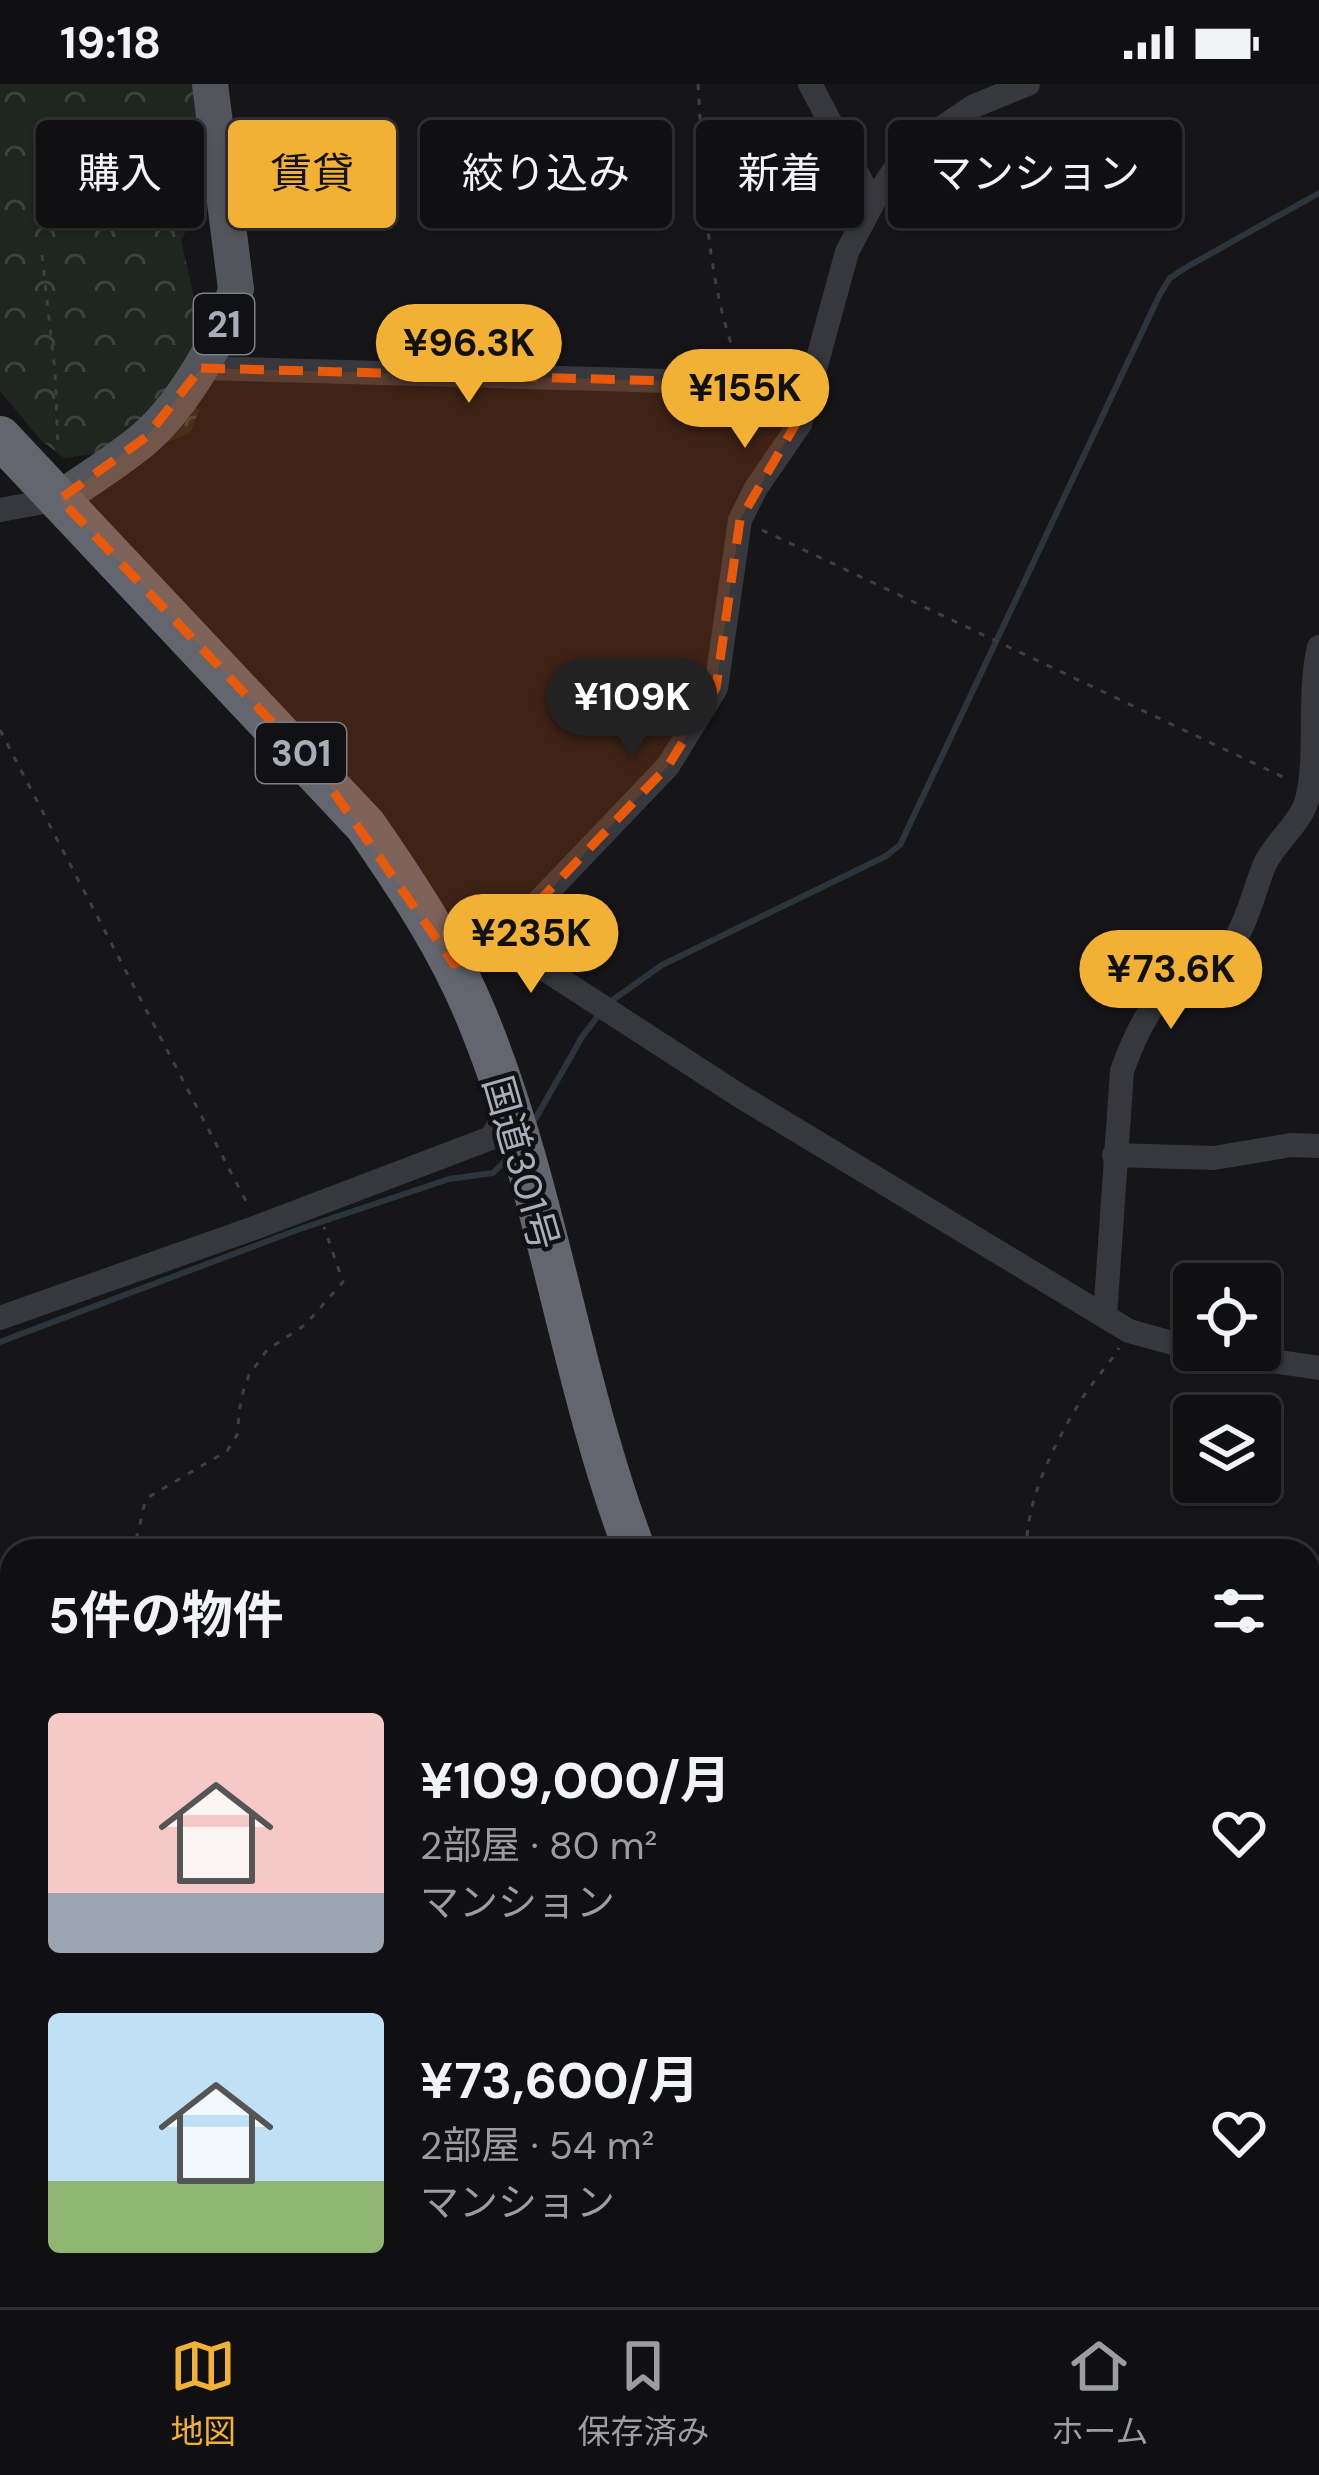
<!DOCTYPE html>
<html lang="ja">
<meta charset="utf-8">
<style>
body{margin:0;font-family:"DM Sans","Noto Sans JP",sans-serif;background:#1e1e20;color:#f1f3f6;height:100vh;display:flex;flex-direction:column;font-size:45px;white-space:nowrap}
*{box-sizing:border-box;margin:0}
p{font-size:39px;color:#9c9d9f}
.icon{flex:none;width:66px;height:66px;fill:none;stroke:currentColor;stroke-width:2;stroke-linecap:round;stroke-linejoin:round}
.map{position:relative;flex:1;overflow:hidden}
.panel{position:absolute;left:0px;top:1455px;width:1320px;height:768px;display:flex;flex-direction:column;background:#101012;border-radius:36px 36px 0 0;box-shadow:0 3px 9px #0004,0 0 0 3px #303032}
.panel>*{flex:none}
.guide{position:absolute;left:36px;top:36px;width:1248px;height:108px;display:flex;gap:24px}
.fabs{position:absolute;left:1173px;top:1179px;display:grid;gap:24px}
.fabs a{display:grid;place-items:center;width:108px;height:108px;border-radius:12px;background:#101012;box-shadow:0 3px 9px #0004,0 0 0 3px #303032;font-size:60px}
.price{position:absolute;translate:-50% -102px;padding:0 27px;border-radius:42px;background:#f2b134;color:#111;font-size:39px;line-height:78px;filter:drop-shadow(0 3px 6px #0008)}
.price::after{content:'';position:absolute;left:50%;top:72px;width:36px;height:27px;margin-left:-18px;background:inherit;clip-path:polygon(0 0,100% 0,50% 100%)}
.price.current{background:#222;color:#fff}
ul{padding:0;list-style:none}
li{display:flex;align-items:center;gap:36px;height:300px;padding:0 48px}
li span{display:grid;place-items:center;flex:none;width:336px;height:240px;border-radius:12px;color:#555}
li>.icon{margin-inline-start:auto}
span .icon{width:144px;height:144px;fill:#fffc;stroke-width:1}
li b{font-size:51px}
h2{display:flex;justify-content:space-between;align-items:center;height:144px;padding:0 48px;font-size:51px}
.chip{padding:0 42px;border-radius:12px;background:#101012;box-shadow:0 3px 9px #0004,0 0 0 3px #303032;font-size:42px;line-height:108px}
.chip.current{background:#f2b134;color:#111}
.status{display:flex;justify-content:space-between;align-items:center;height:84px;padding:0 60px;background:#101012;direction:ltr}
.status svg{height:33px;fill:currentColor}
.tab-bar{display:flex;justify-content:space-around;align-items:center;height:168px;border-top:3px solid #303032;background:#101012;font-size:33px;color:#9c9d9f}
.tab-bar a{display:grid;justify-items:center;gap:6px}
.tab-bar .current{color:#f2b134}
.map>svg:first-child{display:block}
.forest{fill:url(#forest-crowns)}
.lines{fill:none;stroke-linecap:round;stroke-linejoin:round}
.stream{stroke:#2c353c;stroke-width:6}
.path{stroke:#3d3f44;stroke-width:3;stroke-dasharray:6 9;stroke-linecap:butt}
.street{stroke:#37383d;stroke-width:24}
.primary{stroke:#53555c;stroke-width:36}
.highway{stroke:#63666e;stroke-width:42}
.marked{fill:#e8590c;fill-opacity:0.2;stroke:#e8590c;stroke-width:9;stroke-dasharray:24 15;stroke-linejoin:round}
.labels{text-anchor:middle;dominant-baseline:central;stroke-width:9;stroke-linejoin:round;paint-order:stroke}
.shield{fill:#111113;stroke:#7b7e86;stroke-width:3}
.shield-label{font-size:36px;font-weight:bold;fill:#a8adb8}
.street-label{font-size:39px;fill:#a8adb8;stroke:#111113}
</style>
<div class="status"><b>19:18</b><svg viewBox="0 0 49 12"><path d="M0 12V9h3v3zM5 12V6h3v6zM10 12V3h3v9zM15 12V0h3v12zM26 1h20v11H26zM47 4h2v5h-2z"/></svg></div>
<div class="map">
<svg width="1319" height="2223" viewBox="0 0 1319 2223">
<defs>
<pattern id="forest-crowns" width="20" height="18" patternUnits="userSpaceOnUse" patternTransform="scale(3)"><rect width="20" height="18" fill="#1e261f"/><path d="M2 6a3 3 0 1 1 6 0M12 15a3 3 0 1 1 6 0" fill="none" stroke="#3c433d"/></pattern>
</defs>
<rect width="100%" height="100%" fill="#161618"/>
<!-- forest -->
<path class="forest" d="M0,0H193C203,56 213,104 181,156L200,240L180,299L199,327L190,349L161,361L64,374L40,355L0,307Z"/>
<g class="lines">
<!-- stream -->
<g class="stream">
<path d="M610,918L662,881L886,772L900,761L1160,210L1170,194L1185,184L1319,109"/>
<path d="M533,1039L582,953L601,928"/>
<path d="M0,1258L297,1146L449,1095L493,1089L508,1074"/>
</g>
<!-- path -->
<g class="path">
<path d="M698,0C704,92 704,186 736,274"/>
<path d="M42,171L55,288L58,365"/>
<path d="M762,446L1285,694"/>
<path d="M0,646L249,1123"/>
<path d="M127,1467C143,1451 138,1434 147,1414L227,1367L237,1351L241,1314L249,1291L267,1266L305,1241L343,1198L324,1143"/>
<path d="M1027,1467C1024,1419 1055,1358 1080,1318C1091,1299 1107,1283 1119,1264"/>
<path d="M0,1510L12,1508"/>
<path d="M0,2100H12"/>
<path d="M184,2211V2223"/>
</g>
<!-- street -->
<g class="street">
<path d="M810,0L868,110L875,115"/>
<path d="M201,284L740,299L806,322"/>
<path d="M0,426L60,415"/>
<path d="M501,857L740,1012L1129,1247L1194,1265"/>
<path d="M454,880L501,857L668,682L716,604L740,436L756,404L800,340L847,168L875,115L901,76L925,55L974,22L1028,0"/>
<path d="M1114,1071L1214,1074L1291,1061L1319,1062"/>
<path d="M1105,1232L1122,987C1136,948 1152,914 1187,888C1204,876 1228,869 1238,850C1250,829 1255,803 1265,780C1275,758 1298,742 1306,719C1319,674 1307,613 1319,563"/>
<path d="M0,1234L257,1143L491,1054L508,1027"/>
<path d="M1199,1266L1319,1284"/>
<path d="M445,2211L447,2223"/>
</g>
<!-- primary -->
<path class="primary" d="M60,415C87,395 118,377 144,355C182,322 223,254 236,205L210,0"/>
<!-- highway -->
<g class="highway">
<path d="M0,353L366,742C408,803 448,863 476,931C548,1104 569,1293 635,1467"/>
<path d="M1308,1795L1319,1789"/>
<path d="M931,2211L932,2223"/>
<path d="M731,2223L743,2211"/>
</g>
</g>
<!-- marked area -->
<path class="marked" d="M201,284L740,299L806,322L740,436L716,604L668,682L501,857L454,880L321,690L60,415L146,353Z"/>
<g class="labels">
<!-- shield labels -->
<g class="shield">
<rect x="194" y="210" width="60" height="60" rx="9"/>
<rect x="256" y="639" width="90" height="60" rx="9"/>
</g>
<g class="shield-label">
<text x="224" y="240">21</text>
<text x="301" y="669">301</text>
</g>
<!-- street labels -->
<g class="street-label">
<text transform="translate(521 1079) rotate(74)">国道301号</text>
</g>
</g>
</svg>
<div class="fabs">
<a><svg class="icon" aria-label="locate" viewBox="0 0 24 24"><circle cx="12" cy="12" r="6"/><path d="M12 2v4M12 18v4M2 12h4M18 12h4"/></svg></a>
<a><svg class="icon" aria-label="layers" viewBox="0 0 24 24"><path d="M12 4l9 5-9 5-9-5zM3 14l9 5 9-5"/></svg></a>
</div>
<b class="price" style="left:469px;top:322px">¥96.3K</b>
<b class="price" style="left:745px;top:367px">¥155K</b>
<b class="price current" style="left:632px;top:676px">¥109K</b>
<b class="price" style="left:531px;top:912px">¥235K</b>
<b class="price" style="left:1171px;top:948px">¥73.6K</b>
<div class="guide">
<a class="chip">購入</a>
<a class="chip current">賃貸</a>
<a class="chip">絞り込み</a>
<a class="chip">新着</a>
<a class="chip">マンション</a>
</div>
<section class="panel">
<h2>5件の物件<svg class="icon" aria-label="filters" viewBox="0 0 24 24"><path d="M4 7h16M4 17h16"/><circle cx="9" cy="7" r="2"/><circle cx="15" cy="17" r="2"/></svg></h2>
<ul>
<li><span style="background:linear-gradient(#f6c9c9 75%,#9aa5b1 0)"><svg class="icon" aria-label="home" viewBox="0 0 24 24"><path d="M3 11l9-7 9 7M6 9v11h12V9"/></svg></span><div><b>¥109,000/月</b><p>2部屋 · 80 m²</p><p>マンション</p></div><svg class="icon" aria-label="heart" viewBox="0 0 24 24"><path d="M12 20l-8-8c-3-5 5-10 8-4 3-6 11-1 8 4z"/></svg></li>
<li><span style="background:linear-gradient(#bfe0f5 70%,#8fb573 0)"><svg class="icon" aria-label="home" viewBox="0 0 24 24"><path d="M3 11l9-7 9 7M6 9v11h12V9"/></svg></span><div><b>¥73,600/月</b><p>2部屋 · 54 m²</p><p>マンション</p></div><svg class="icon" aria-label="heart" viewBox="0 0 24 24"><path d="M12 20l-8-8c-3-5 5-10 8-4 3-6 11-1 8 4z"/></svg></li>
</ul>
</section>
</div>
<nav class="tab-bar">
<a class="current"><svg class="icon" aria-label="map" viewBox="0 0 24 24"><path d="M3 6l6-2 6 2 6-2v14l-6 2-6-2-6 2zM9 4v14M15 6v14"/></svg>地図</a>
<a><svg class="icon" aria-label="saved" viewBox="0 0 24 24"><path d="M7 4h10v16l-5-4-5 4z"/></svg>保存済み</a>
<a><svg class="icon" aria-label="home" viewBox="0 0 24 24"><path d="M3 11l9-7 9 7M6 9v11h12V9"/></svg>ホーム</a>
</nav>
